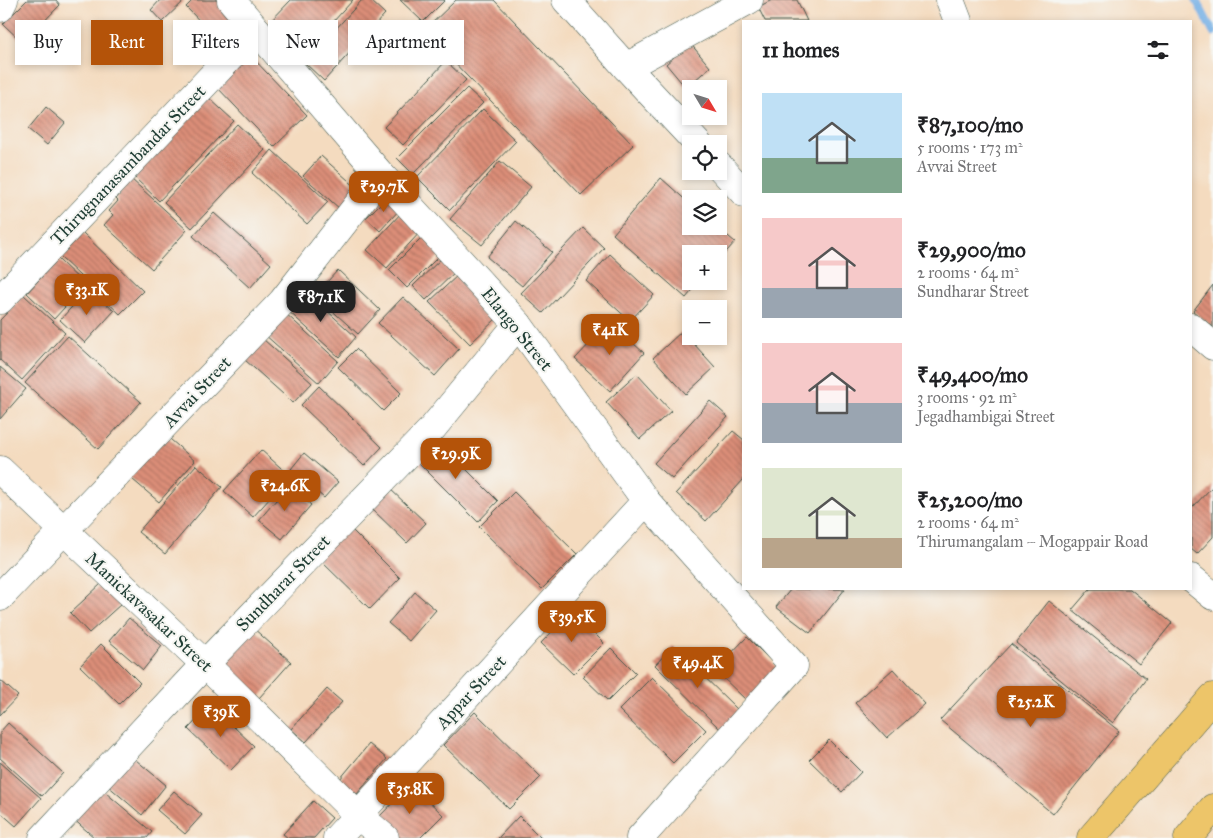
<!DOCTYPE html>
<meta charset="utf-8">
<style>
body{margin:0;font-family:"IM FELL Great Primer",serif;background:#f2f2f2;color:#202124;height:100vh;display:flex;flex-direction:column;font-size:19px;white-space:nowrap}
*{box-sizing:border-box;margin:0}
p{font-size:16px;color:#757577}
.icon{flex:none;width:28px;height:28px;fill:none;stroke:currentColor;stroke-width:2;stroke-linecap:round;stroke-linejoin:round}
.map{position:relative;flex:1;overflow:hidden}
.details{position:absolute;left:742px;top:20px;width:450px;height:570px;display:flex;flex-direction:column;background:#fff;border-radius:0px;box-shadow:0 2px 8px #0003}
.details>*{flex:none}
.guide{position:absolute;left:15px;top:20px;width:475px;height:45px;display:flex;gap:10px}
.needle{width:32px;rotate:128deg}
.controls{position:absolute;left:682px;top:80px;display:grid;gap:10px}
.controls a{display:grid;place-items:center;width:45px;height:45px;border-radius:0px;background:#fff;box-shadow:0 2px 8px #0003;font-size:25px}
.price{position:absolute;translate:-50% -42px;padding:0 11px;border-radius:10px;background:#b45309;color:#fff;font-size:16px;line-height:32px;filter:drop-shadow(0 1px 2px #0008)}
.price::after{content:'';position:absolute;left:50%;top:30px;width:15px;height:11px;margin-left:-8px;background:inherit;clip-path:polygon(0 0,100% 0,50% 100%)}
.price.on{background:#222;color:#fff}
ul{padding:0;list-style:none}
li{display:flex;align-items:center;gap:15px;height:125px;padding:0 20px}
li span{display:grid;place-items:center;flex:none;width:140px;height:100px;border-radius:0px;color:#555}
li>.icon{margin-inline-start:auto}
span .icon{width:60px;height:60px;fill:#fffc;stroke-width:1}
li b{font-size:21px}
h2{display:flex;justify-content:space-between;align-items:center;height:60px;padding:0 20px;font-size:21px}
.tag{padding:0 18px;border-radius:0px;background:#fff;box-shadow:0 2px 8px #0003;font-size:18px;line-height:45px}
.tag.on{background:#b45309;color:#fff}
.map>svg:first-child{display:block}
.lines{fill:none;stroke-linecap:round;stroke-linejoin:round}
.stream{stroke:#73afe5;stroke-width:8}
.building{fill:url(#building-back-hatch)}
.minor-casing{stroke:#3f5549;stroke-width:29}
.major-casing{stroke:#3f5549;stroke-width:29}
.minor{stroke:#fff;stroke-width:28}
.major{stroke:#edc569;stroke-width:28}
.labels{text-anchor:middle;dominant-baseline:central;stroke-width:4;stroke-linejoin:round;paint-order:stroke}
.street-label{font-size:18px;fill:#1f3d34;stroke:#f6f6f2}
</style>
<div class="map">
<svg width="1213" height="838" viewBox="0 0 1213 838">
<defs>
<pattern id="building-back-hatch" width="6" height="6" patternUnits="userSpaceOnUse" patternTransform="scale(1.25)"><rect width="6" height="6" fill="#dc8e78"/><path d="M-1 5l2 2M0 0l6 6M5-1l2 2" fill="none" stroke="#b27563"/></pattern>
</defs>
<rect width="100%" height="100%" fill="#f6f6f2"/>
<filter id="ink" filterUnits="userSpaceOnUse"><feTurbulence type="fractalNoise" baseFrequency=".02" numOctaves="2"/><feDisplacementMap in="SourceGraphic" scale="10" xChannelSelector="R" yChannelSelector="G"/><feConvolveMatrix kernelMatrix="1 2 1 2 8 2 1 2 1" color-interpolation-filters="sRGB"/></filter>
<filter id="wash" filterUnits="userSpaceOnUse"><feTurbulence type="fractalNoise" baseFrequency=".0096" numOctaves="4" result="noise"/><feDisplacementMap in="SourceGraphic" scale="20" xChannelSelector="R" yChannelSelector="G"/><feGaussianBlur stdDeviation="1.12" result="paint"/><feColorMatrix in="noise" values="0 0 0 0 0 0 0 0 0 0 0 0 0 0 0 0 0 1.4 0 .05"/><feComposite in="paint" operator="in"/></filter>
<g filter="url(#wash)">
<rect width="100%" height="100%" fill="#f4dbbf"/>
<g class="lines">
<!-- stream -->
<path class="stream" d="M1196,0L1213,32"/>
</g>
<g id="blocks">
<!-- building -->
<g class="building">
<path d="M27,0H56L60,5L23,43L3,24Z"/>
<path d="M160,0H185L162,22L151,10Z"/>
<path d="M193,0H220L242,23L221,43L186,7Z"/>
<path d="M291,0H353L302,56L268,24Z"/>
<path d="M362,0H370L385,14L324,81L305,63Z"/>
<path d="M400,0H445L423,22Z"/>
<path d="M456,0H494L633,145L581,195L424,31Z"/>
<path d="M772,0H797L807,21H765L758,7Z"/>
<path d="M690,43L710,67L686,88L666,64Z"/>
<path d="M249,54L307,115L274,147L216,86Z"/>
<path d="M446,61L466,80L403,145L384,127Z"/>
<path d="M467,88L483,103L413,174L397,158Z"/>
<path d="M208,97L234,121L159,201L134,177Z"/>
<path d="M46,107L65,123L47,145L28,129Z"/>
<path d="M483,109L516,141L450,210L417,177Z"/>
<path d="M237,124L265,150L192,228L164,202Z"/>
<path d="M272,150L328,202L307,224L252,173Z"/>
<path d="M321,156L358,189L340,209L303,176Z"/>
<path d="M500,161L531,187L482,245L450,219Z"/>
<path d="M661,178L691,205V226H716L735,242L719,260V254H691V281H700L686,298L613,234Z"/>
<path d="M131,179L187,230L152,269L104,225L113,215L109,211L118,201L116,199L120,194L119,193Z"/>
<path d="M388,196L401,208L380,231L366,218Z"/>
<path d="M402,212L422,230L387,268L367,250Z"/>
<path d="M214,213L271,264L250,288L193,236Z"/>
<path d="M516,221L552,252L522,286L487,257Z"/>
<path d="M583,228L604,248L543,313L521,293Z"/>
<path d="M83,233L143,291L120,314L60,257Z"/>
<path d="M425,234L443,252L407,288L389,270Z"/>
<path d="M610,254L654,295L630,321L586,281Z"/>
<path d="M445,255L458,269L426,300L413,286Z"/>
<path d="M58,259L85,285L54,319L27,293Z"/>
<path d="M338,270L380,310L358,334L315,295Z"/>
<path d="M459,274L499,316L470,344L429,302Z"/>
<path d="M1213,285V327L1193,311Z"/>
<path d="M89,288L114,311L85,343L60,320Z"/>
<path d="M303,289L356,337L339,357L286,309Z"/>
<path d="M24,295L65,333L22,380L0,360V320Z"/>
<path d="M403,297L459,349L435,376L378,323Z"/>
<path d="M284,312L338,361L319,383L264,334Z"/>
<path d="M610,322L644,353L610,391L575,359Z"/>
<path d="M682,331L715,367L686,394L653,358Z"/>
<path d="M68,336L141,402L98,449L25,383Z"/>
<path d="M263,339L312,383L293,403L245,360Z"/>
<path d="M356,349L401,393L383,411L338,367Z"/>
<path d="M0,367L26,389L0,419Z"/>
<path d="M637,374L671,411L640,439L606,402Z"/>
<path d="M319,386L382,447L364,466L301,405Z"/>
<path d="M710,401L728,417L672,479L654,463Z"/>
<path d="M733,431L744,440V479L706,521L676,493Z"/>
<path d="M162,432L195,461L159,502L126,474Z"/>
<path d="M435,438L498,501L478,522L415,459Z"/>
<path d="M261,450L290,476L253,517L224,491Z"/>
<path d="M304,453L338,482L324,498L291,469Z"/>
<path d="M196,465L222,487L165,554L138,532Z"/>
<path d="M289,485L311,505L282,539L259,520Z"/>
<path d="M1213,486V537L1197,554L1191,549V509Z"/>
<path d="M388,487L426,523L407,543L369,506Z"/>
<path d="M514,492L577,554L542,589L479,527Z"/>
<path d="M348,526L400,578L370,609L318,558Z"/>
<path d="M102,583L121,604L89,633L70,613Z"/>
<path d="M791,589H845L810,633L776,607Z"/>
<path d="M1090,589H1130L1172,623L1139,664L1072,610Z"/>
<path d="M415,592L436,610L409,641L388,623Z"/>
<path d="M1049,601L1146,679L1113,723L1016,643Z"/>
<path d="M572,611L604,643L573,674L541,643Z"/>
<path d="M129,618L162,646L143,670L109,641Z"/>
<path d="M252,627L291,662L259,698L220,662Z"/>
<path d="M747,637L779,669L747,701L715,670Z"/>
<path d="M101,644L140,683L119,704L80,666Z"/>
<path d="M1011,644L1119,731L1053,814L940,720Z"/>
<path d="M673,646L742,714L723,732L655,665Z"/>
<path d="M611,648L636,673L608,701L583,677Z"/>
<path d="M893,669L925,704L887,738L855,703Z"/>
<path d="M652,677L706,730L673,763L619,710Z"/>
<path d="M0,680L18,696L0,715Z"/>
<path d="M327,689L342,702L306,742L291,729Z"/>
<path d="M211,705L254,746L231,770L188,729Z"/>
<path d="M475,712L541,777L509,809L443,745Z"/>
<path d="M8,723L63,773L42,796L0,758V732Z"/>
<path d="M829,740L861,772L842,792L809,760Z"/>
<path d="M369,744L387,759L357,794L340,779Z"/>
<path d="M130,755L166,785L142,815L106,784Z"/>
<path d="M0,762L41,798L16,826L0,812Z"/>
<path d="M411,784L443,815L420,838H398L378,818Z"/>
<path d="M99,787L152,832L147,838H95L72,818Z"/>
<path d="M174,791L202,815L185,834L157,810Z"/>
<path d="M313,801L332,818L314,838H288L283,834Z"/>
<path d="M519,816L541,838H498Z"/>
</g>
</g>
</g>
<g filter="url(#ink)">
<use href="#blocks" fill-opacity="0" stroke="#3f5549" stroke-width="1"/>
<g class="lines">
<!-- minor casing -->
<g class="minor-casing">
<g id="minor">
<path d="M231,0L381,175L518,324L646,501L794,666L640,838"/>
<path d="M566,0L626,67L698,144"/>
<path d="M950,0L958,21"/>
<path d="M0,8L4,0"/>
<path d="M626,67L749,0"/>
<path d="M719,166L744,193"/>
<path d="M0,300L256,30"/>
<path d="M1191,327L1213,346"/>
<path d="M0,470L205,664L358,815L385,838"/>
<path d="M1191,578L1213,596"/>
<path d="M0,597L282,302L381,175"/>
<path d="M43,838L205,664L431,430L518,324"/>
<path d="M337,838L646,501"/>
</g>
</g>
<!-- major casing -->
<g class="major-casing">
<g id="major">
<path d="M1091,838L1213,697"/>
<path d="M1188,838L1213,808"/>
</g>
</g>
<!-- minor -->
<use href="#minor" class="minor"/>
<!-- major -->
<use href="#major" class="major"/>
</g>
</g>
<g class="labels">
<!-- street labels -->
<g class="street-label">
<text transform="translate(128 165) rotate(-46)">Thirugnanasambandar Street</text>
<text transform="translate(517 329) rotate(51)">Elango Street</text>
<text transform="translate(197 392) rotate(-47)">Avvai Street</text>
<text transform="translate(283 583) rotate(-46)">Sundharar Street</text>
<text transform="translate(149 612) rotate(43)">Manickavasakar Street</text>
<text transform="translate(471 692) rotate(-47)">Appar Street</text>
</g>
</g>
</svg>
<div class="controls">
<a><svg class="needle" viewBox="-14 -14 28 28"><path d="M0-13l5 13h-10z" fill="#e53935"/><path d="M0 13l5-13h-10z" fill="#757577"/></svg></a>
<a><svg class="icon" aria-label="locate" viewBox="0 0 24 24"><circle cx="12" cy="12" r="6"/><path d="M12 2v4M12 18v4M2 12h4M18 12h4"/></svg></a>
<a><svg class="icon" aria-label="layers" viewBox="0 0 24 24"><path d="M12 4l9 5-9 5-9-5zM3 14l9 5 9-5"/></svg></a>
<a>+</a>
<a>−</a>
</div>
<b class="price" style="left:384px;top:213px">₹29.7K</b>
<b class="price" style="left:87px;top:316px">₹33.1K</b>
<b class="price on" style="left:321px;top:323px">₹87.1K</b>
<b class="price" style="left:610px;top:356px">₹41K</b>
<b class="price" style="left:456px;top:480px">₹29.9K</b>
<b class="price" style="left:285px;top:512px">₹24.6K</b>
<b class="price" style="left:572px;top:643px">₹39.5K</b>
<b class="price" style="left:698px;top:689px">₹49.4K</b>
<b class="price" style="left:1031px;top:728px">₹25.2K</b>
<b class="price" style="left:221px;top:738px">₹39K</b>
<b class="price" style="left:410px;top:815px">₹35.8K</b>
<div class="guide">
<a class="tag">Buy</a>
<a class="tag on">Rent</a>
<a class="tag">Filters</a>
<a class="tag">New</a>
<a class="tag">Apartment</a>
</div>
<section class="details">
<h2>11 homes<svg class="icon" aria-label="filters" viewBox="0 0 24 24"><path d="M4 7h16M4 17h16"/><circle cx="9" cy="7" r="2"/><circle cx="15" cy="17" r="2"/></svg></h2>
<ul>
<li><span style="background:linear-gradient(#bfe0f5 65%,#7fa58c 0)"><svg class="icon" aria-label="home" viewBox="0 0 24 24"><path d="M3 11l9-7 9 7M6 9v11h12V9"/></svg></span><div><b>₹87,100/mo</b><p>5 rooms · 173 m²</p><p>Avvai Street</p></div></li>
<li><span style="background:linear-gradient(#f6c9c9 70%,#9aa5b1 0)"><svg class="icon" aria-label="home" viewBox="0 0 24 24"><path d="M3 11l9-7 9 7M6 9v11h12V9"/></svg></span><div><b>₹29,900/mo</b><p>2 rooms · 64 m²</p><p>Sundharar Street</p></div></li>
<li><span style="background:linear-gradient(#f6c9c9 60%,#9aa5b1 0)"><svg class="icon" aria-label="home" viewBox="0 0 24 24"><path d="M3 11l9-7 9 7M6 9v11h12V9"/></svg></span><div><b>₹49,400/mo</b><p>3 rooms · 92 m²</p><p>Jegadhambigai Street</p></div></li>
<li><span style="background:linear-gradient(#dfe7d0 70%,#b9a48a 0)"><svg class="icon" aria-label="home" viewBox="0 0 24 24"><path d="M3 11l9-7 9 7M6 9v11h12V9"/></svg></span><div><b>₹25,200/mo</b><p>2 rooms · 64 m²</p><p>Thirumangalam – Mogappair Road</p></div></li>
</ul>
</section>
</div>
